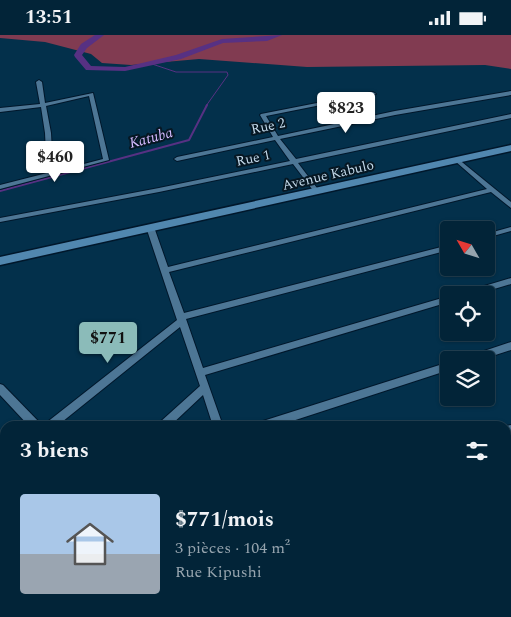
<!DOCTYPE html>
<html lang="fr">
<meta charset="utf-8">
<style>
body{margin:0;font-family:Spectral,serif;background:#103043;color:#f1f3f6;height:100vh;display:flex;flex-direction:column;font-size:19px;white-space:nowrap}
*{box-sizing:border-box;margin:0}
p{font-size:16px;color:#96a4ae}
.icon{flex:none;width:28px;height:28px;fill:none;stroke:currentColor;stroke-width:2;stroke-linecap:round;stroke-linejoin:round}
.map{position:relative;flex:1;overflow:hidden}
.sheet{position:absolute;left:0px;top:386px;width:511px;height:196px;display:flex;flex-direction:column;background:#022438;border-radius:15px 15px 0 0;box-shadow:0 1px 4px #0004,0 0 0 1px #234153}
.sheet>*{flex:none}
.needle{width:32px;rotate:309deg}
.buttons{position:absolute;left:440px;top:186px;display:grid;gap:10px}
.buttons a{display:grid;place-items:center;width:55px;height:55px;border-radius:5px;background:#022438;box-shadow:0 1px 4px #0004,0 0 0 1px #234153;font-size:25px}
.price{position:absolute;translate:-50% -42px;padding:0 11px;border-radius:5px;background:#fff;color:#222;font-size:16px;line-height:32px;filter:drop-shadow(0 1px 2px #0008)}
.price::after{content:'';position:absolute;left:50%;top:30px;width:15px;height:11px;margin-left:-8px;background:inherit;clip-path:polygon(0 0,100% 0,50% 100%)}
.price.current{background:#8bbbb9;color:#111}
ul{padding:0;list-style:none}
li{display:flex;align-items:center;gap:15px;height:125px;padding:0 20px}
li span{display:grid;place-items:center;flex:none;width:140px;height:100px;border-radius:5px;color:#555}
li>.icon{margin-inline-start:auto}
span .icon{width:60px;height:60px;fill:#fffc;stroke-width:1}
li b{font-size:21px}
h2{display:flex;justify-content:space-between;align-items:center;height:60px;padding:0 20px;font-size:21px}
.status{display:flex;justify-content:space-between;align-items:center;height:35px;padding:0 25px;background:#022438;direction:ltr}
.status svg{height:14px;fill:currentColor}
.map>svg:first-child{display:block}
.green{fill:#813b51}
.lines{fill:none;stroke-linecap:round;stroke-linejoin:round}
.stream-far1{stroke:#573183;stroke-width:1}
.stream{stroke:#573183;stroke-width:2}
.river{fill:#573183;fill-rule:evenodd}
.street-casing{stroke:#00172b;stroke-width:2}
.secondary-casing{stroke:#00172b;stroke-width:3}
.street{fill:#4d7695;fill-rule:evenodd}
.secondary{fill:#5187af;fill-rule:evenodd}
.labels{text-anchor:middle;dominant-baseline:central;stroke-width:4;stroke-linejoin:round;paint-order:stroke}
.far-street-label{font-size:14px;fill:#c3d9ea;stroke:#061723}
.far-water-label{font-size:15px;font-style:italic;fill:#d4bafe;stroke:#061723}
</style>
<div class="status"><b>13:51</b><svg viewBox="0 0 49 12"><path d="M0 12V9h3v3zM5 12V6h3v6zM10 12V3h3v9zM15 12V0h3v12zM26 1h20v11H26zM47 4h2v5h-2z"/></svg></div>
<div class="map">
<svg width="511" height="582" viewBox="0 0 511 582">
<rect width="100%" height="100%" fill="#03304b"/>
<!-- green -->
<path class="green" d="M0,0H511V34L485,30L307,32L199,24L131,30L102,28L91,19L45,7L0,3Z"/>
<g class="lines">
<!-- stream-far1 -->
<path class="stream-far1" d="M152,29L176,37H227L228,40L206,71"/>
<!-- stream -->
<path class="stream" d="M0,156L189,105L207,70"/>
<!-- river -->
<path class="river" d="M95,0H104L87,13L82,20L91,31L125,32L176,20L222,4L282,0L267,6L223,8L181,24L125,36L86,35L75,22L74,20L81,9Z"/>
<!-- street casing -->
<g class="street-casing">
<g id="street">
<path d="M39,45L42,47L45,68L93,58L109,125L0,154V150L47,138L45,98L41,72L0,77V73L40,69L36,47ZM89,61L103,124L53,137L51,98L46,71Z"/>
<path d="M511,56V60L395,80L280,104L296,124L511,79V83L298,128L320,157L319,158H315L293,129L159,157L0,187V183L159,153L290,126L275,105L177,126L174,124L177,122L273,102L260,80L261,79L373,57L376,59L266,81L278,101L395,76Z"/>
<path d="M457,123L511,167V173L491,157L169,237L184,278L449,210V215L186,284L203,333L449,261V267L205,340L223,391H213L203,360L170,391H158L159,388L200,351L180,292L57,391H45L46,388L177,285L146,192L147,190H153L154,192L168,232L487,154L455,126L454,125Z"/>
<path d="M511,192V196L486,203V199Z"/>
<path d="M511,243V249L474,260H460L461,258Z"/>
<path d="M511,307V315L480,325H464L466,322Z"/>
<path d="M449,327V335L277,391H258L259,388L263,386Z"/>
<path d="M0,349L3,350L40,388L41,391H29L0,360Z"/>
<path d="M511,390V400L506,401V391Z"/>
<path d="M5,422V434L0,436V424Z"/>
<path d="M511,495V507L506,509V497Z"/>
<path d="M5,533V547L0,549V535Z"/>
<path d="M91,578H107L105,582H89Z"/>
<path d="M208,578H224L226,582H210Z"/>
<path d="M274,578H288L290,582H276Z"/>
<path d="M315,578H338L336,582H313Z"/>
</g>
</g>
<!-- secondary casing -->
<g class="secondary-casing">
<path id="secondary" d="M511,110V116L0,230V222Z"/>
</g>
<!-- street -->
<use href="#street" class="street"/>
<!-- secondary -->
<use href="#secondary" class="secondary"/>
</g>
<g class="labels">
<!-- far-street labels -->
<g class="far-street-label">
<text transform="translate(268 91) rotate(-12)">Rue 2</text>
<text transform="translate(253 123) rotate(-12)">Rue 1</text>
<text transform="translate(328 140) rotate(-13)">Avenue Kabulo</text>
</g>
<!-- far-water labels -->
<g class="far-water-label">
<text transform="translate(151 103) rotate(-15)">Katuba</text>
</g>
</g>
</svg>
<div class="buttons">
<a><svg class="needle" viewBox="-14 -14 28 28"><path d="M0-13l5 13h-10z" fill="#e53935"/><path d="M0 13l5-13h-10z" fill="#96a4ae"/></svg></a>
<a><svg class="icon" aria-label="locate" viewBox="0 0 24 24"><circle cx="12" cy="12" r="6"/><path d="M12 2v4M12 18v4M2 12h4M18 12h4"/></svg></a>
<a><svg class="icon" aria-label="layers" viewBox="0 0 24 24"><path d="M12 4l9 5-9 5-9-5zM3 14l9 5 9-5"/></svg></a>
</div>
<b class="price" style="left:346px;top:99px">$823</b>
<b class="price" style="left:55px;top:148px">$460</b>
<b class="price current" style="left:108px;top:329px">$771</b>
<section class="sheet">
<h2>3 biens<svg class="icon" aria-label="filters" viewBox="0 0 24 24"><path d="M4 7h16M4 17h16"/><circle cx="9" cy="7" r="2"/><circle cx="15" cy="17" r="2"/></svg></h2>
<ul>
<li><span style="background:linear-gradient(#a9c7e8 60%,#9aa5b1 0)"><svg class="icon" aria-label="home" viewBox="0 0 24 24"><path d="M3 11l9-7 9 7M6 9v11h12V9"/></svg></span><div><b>$771/mois</b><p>3 pièces · 104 m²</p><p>Rue Kipushi</p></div></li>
</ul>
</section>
</div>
